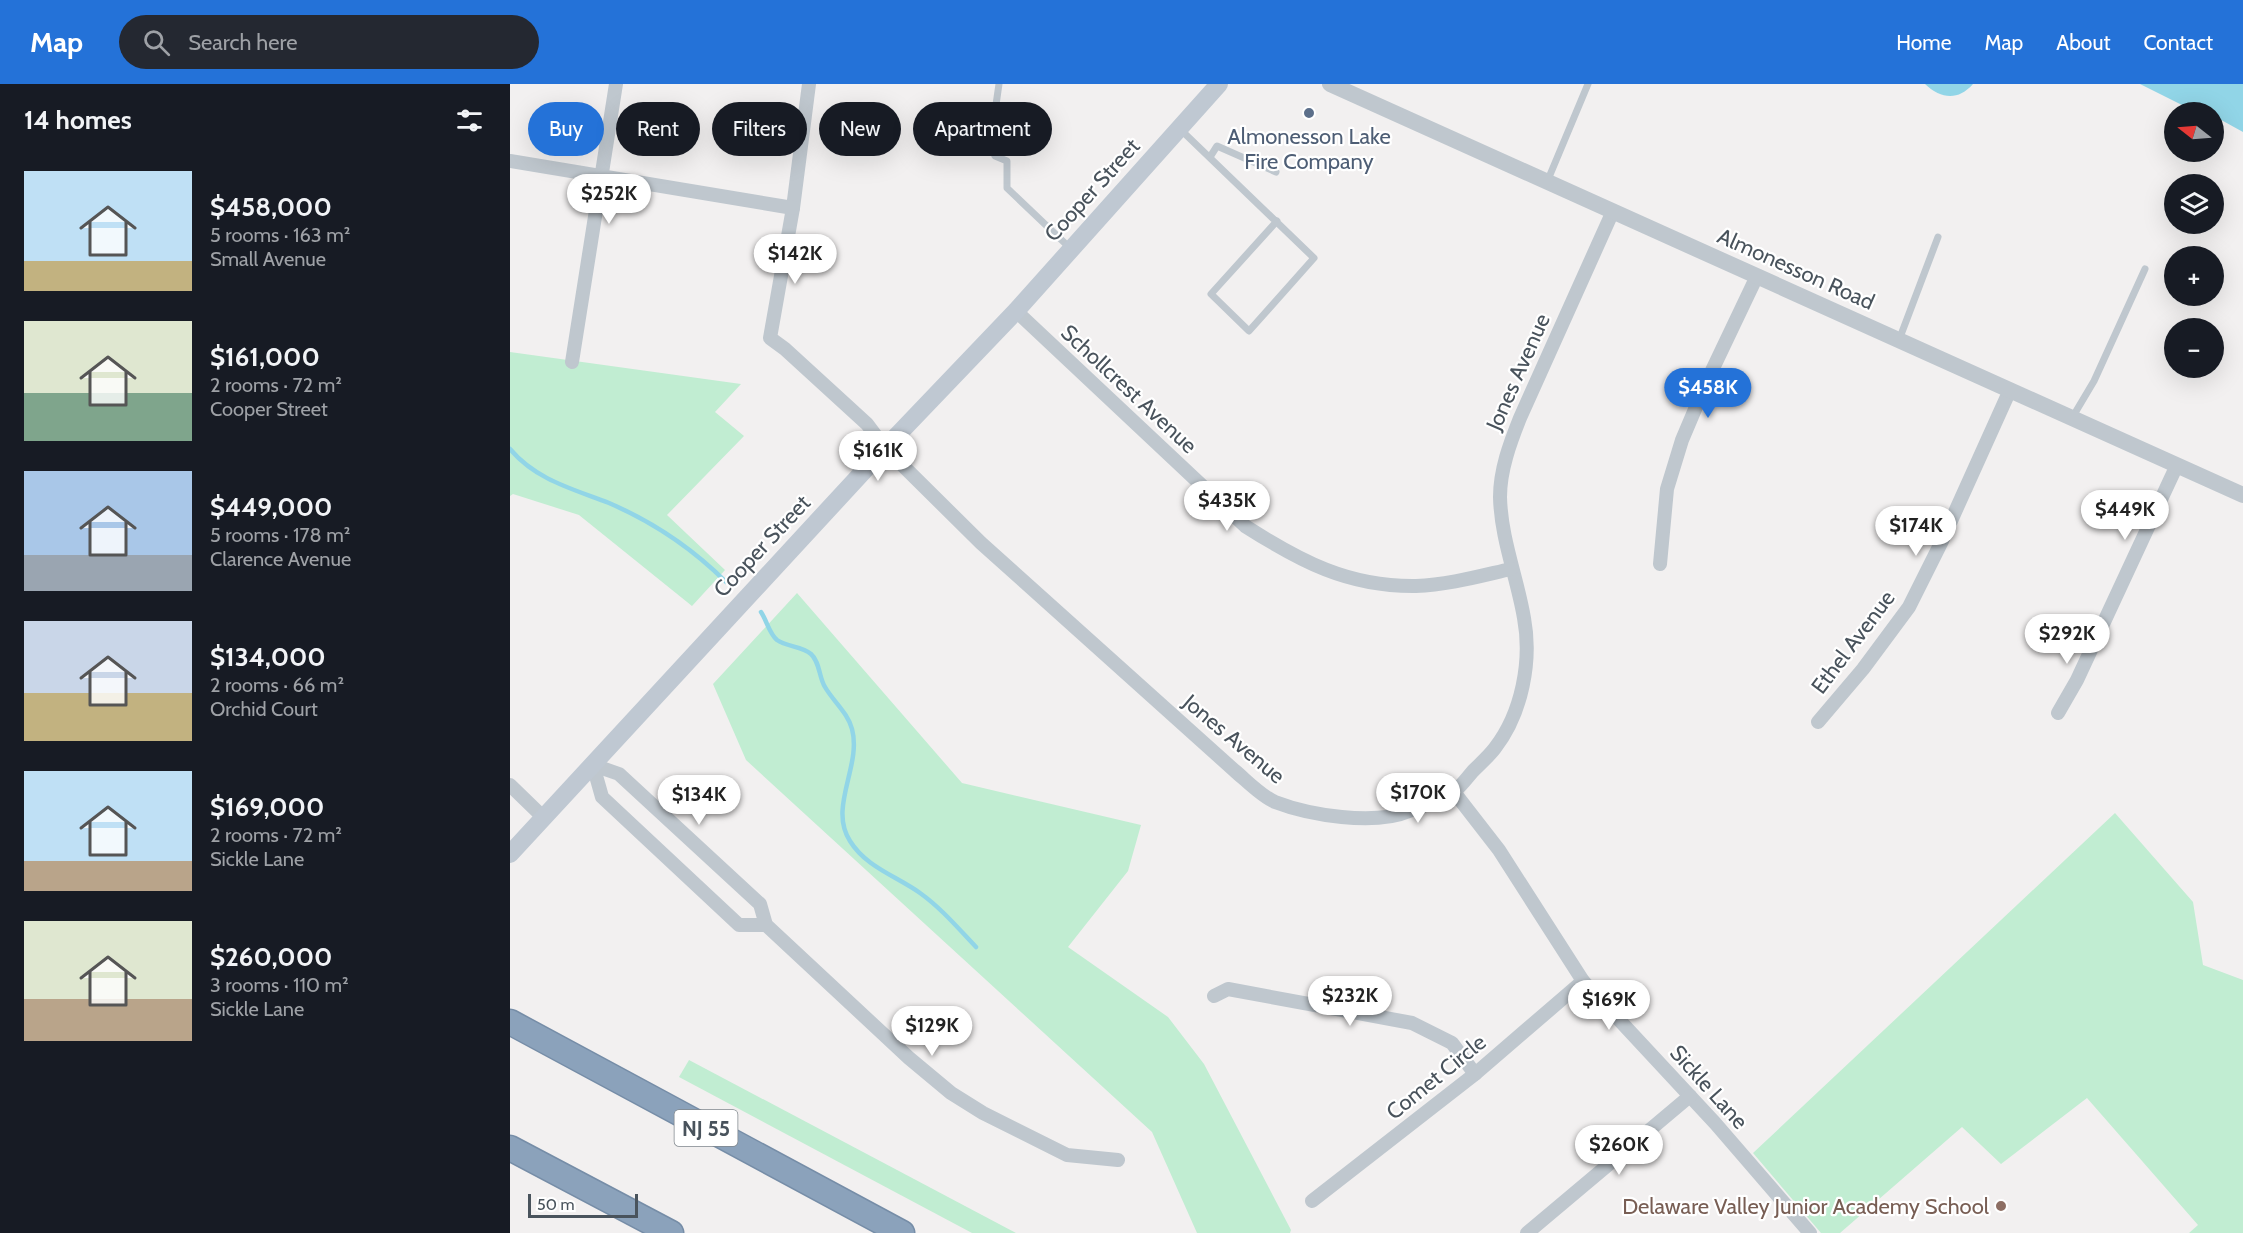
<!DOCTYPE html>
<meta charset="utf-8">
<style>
body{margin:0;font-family:Cabin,sans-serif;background:#242831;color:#f1f3f6;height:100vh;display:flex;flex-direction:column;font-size:22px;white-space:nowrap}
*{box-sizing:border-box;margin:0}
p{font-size:20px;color:#9ea1a6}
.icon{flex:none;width:33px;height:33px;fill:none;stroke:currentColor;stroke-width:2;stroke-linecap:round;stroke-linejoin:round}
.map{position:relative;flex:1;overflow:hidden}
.sheet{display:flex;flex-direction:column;background:#171b24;width:510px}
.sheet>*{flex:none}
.top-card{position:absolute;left:18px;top:18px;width:570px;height:54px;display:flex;gap:12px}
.needle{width:39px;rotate:287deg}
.tools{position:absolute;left:1654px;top:18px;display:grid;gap:12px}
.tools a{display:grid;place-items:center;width:60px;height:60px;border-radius:50%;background:#171b24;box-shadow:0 6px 24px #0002;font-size:30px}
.scale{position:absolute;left:18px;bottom:15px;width:110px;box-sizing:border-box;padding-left:6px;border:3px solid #49535c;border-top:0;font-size:16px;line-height:21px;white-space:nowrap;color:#49535c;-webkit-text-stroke:4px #fff;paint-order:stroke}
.price{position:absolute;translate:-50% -51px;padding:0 14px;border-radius:21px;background:#fff;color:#222;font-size:20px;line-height:39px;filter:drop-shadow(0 2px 3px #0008)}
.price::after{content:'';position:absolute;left:50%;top:36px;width:18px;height:14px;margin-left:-9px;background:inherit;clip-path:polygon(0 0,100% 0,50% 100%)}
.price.current{background:#2472d8;color:#fff}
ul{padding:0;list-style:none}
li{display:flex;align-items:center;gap:18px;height:150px;padding:0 24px}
li span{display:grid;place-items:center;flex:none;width:168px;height:120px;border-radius:0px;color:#555}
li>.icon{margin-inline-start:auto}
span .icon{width:72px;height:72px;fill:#fffc;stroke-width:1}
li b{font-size:26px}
h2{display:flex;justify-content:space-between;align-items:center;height:72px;padding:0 24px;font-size:26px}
.chip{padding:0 21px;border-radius:27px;background:#171b24;box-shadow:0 6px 24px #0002;font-size:21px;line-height:54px}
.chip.current{background:#2472d8;color:#fff}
header{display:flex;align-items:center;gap:36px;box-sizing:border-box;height:84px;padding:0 30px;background:#2472d8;color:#fff}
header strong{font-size:28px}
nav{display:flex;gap:33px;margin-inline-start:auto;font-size:21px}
.search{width:420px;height:54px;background:#242831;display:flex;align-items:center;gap:15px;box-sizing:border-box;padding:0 21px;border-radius:33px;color:#9ea1a6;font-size:22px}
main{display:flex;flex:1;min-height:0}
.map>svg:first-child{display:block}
.green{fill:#c1edd2}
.water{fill:#91d5e7}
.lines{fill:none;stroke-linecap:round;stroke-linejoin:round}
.stream{stroke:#91d5e7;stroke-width:4.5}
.motorway-casing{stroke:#768da7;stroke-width:27}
.service{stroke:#bfc7ce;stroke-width:7}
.minor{stroke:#bfc7ce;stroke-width:14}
.tertiary{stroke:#bfc7ce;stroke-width:16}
.secondary{stroke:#bfc8d2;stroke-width:18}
.motorway{stroke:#8ba2bb;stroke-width:24}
.service-dot{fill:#5c6f8a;stroke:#fff;stroke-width:2}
.education-dot{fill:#8d6e63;stroke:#fff;stroke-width:2}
.labels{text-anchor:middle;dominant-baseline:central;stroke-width:4.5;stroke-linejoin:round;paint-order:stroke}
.shield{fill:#fff;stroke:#80878d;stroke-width:1.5}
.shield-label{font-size:21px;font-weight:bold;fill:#49535c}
.service-label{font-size:22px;fill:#4e5e75;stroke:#fff}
.street-label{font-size:22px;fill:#49535c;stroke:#fff}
.education-label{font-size:22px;fill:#785e54;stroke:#fff;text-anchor:end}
</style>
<header>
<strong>Map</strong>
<div class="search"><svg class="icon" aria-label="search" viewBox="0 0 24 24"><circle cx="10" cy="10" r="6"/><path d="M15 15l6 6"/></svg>Search here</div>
<nav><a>Home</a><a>Map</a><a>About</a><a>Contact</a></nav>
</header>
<main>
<section class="sheet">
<h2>14 homes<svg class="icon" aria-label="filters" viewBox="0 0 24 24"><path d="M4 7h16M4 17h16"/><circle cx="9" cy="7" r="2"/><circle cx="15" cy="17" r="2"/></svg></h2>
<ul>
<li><span style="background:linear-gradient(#bfe0f5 75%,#c2b280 0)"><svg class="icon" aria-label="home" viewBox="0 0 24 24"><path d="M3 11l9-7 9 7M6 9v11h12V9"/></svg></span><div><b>$458,000</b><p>5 rooms · 163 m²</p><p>Small Avenue</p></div></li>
<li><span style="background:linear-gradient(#dfe7d0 60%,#7fa58c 0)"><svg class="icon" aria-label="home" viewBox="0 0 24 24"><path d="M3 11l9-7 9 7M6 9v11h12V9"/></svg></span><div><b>$161,000</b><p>2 rooms · 72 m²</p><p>Cooper Street</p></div></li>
<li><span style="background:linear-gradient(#a9c7e8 70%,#9aa5b1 0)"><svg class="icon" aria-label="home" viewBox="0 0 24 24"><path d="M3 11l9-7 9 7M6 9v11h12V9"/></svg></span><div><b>$449,000</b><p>5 rooms · 178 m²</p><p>Clarence Avenue</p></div></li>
<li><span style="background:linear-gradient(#c9d6e8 60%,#c2b280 0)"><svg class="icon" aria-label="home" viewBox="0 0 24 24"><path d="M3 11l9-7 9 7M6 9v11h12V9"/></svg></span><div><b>$134,000</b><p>2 rooms · 66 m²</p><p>Orchid Court</p></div></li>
<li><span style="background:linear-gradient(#bfe0f5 75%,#b9a48a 0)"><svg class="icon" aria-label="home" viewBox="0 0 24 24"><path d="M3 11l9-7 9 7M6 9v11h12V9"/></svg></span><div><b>$169,000</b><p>2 rooms · 72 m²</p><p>Sickle Lane</p></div></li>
<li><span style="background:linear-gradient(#dfe7d0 65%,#b9a48a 0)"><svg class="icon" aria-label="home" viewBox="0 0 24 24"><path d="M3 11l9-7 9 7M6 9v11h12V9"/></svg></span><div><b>$260,000</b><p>3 rooms · 110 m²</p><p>Sickle Lane</p></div></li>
</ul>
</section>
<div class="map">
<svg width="1733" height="1149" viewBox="0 0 1733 1149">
<rect width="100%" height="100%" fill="#f2f0f0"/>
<!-- green -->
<g class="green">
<path d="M0,268L231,300L205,328L234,352L157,431L215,486L182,522L69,431L3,410L0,412Z"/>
<path d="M287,509L452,699L631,741L618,787L558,863L658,933L694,980L781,1146L780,1149H687L642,1048L236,676L203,600Z"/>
<path d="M1605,729L1683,818L1693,881L1733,896V1149H1679L1688,1141L1577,1014L1491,1080L1452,1043L1330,1149H1311L1243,1069Z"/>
<path d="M179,976L506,1149H462L169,993Z"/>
</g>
<!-- water -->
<g class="water">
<path d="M1415,0H1463C1448,17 1431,15 1415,0Z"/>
<path d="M1630,0H1733V48L1704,32V28L1672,21Z"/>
</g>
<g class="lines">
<!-- stream -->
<g class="stream">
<path d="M0,365C26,396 63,405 99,419C143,438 182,464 216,498"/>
<path d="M251,528C257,537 259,549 267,556C277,563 292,562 301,570C310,578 309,594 315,603C323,617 338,629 342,645C352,682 318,723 340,757C356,783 386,792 410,809C431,824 448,844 466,863"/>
</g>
<!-- motorway casing -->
<g class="motorway-casing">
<g id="motorway">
<path d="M0,938L392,1149"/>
<path d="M0,1064L161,1149"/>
</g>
</g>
<!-- service -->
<g class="service">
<path d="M489,0L480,62L485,72L497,77V104L560,164"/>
<path d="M671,46L804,174L739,247L701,210L767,137"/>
<path d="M700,73L707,62L766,88"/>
<path d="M1037,98L1078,0"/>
<path d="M1389,256L1428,153"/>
<path d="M1562,334L1584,297L1635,185"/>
</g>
<!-- minor -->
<g class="minor">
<path d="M299,0L283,124L260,254L275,265L357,340L375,364L471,459L725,687C737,697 751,712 765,718C799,731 864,742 899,727C913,721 933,717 945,707C951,702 957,694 963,687C970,680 979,672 985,664C1012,629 1022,577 1014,534C1007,493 991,455 990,413C990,386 1000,359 1010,334L1103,127"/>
<path d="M0,77L283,124"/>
<path d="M506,227L735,442C790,477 838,503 906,502C938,501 970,492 1001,485"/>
<path d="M62,278L106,0"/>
<path d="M1150,480L1157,405L1172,356L1197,297L1247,192"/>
<path d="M1548,629L1567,596L1667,381"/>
<path d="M1308,638L1353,585L1399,523L1431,459L1500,306"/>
<path d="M83,681L109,690L250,820L256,841L399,974L441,1009L473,1029L557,1071L608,1076"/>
<path d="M83,681L92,713L229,841H256"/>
<path d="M0,701L33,733"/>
<path d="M944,708L989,766L1073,897L1205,1039L1300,1149"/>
<path d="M704,912L718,905L902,939L942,959L965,990"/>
<path d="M802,1117L965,990L1073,897"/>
<path d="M1017,1149L1180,1012"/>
</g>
<!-- tertiary -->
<path class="tertiary" d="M820,0L1733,411"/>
<!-- secondary -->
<path class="secondary" d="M0,770L375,364L506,227L709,0"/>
<!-- motorway -->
<use href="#motorway" class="motorway"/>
</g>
<!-- markers -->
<circle class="service-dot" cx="799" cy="29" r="6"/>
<circle class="education-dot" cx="1491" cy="1122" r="6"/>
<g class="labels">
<!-- shield labels -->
<rect class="shield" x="164.5" y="1026" width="63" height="36" rx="4.5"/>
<g class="shield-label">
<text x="196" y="1044">NJ 55</text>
</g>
<!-- service labels -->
<g class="service-label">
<text x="799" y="52">Almonesson Lake<tspan x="799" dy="25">Fire Company</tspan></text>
</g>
<!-- street labels -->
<g class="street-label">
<text transform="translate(582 106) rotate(-48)">Cooper Street</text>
<text transform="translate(1286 185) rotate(24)">Almonesson Road</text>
<text transform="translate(1008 288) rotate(-66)">Jones Avenue</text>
<text transform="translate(619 305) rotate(43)">Schollcrest Avenue</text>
<text transform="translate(252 462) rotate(-47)">Cooper Street</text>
<text transform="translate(1343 558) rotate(-53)">Ethel Avenue</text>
<text transform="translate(724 655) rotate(40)">Jones Avenue</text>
<text transform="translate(926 993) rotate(-39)">Comet Circle</text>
<text transform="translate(1199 1003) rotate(48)">Sickle Lane</text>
</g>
<!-- education labels -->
<g class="education-label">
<text x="1479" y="1122">Delaware Valley Junior Academy School</text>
</g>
</g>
</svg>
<div class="tools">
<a><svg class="needle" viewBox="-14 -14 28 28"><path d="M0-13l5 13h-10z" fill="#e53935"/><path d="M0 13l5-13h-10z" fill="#9ea1a6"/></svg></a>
<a><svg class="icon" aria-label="layers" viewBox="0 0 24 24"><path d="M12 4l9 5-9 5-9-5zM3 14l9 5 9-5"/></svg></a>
<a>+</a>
<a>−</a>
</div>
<div class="scale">50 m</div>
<b class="price" style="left:99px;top:141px">$252K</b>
<b class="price" style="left:285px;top:201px">$142K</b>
<b class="price current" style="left:1198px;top:335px">$458K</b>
<b class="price" style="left:368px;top:398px">$161K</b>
<b class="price" style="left:717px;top:448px">$435K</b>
<b class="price" style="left:1615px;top:457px">$449K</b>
<b class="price" style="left:1406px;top:473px">$174K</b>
<b class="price" style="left:1557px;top:581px">$292K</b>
<b class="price" style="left:908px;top:740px">$170K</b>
<b class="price" style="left:189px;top:742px">$134K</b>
<b class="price" style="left:840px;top:943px">$232K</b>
<b class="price" style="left:1099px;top:947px">$169K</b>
<b class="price" style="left:422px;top:973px">$129K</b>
<b class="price" style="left:1109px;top:1092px">$260K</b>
<div class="top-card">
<a class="chip current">Buy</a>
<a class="chip">Rent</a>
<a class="chip">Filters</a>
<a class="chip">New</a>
<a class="chip">Apartment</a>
</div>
</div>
</main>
